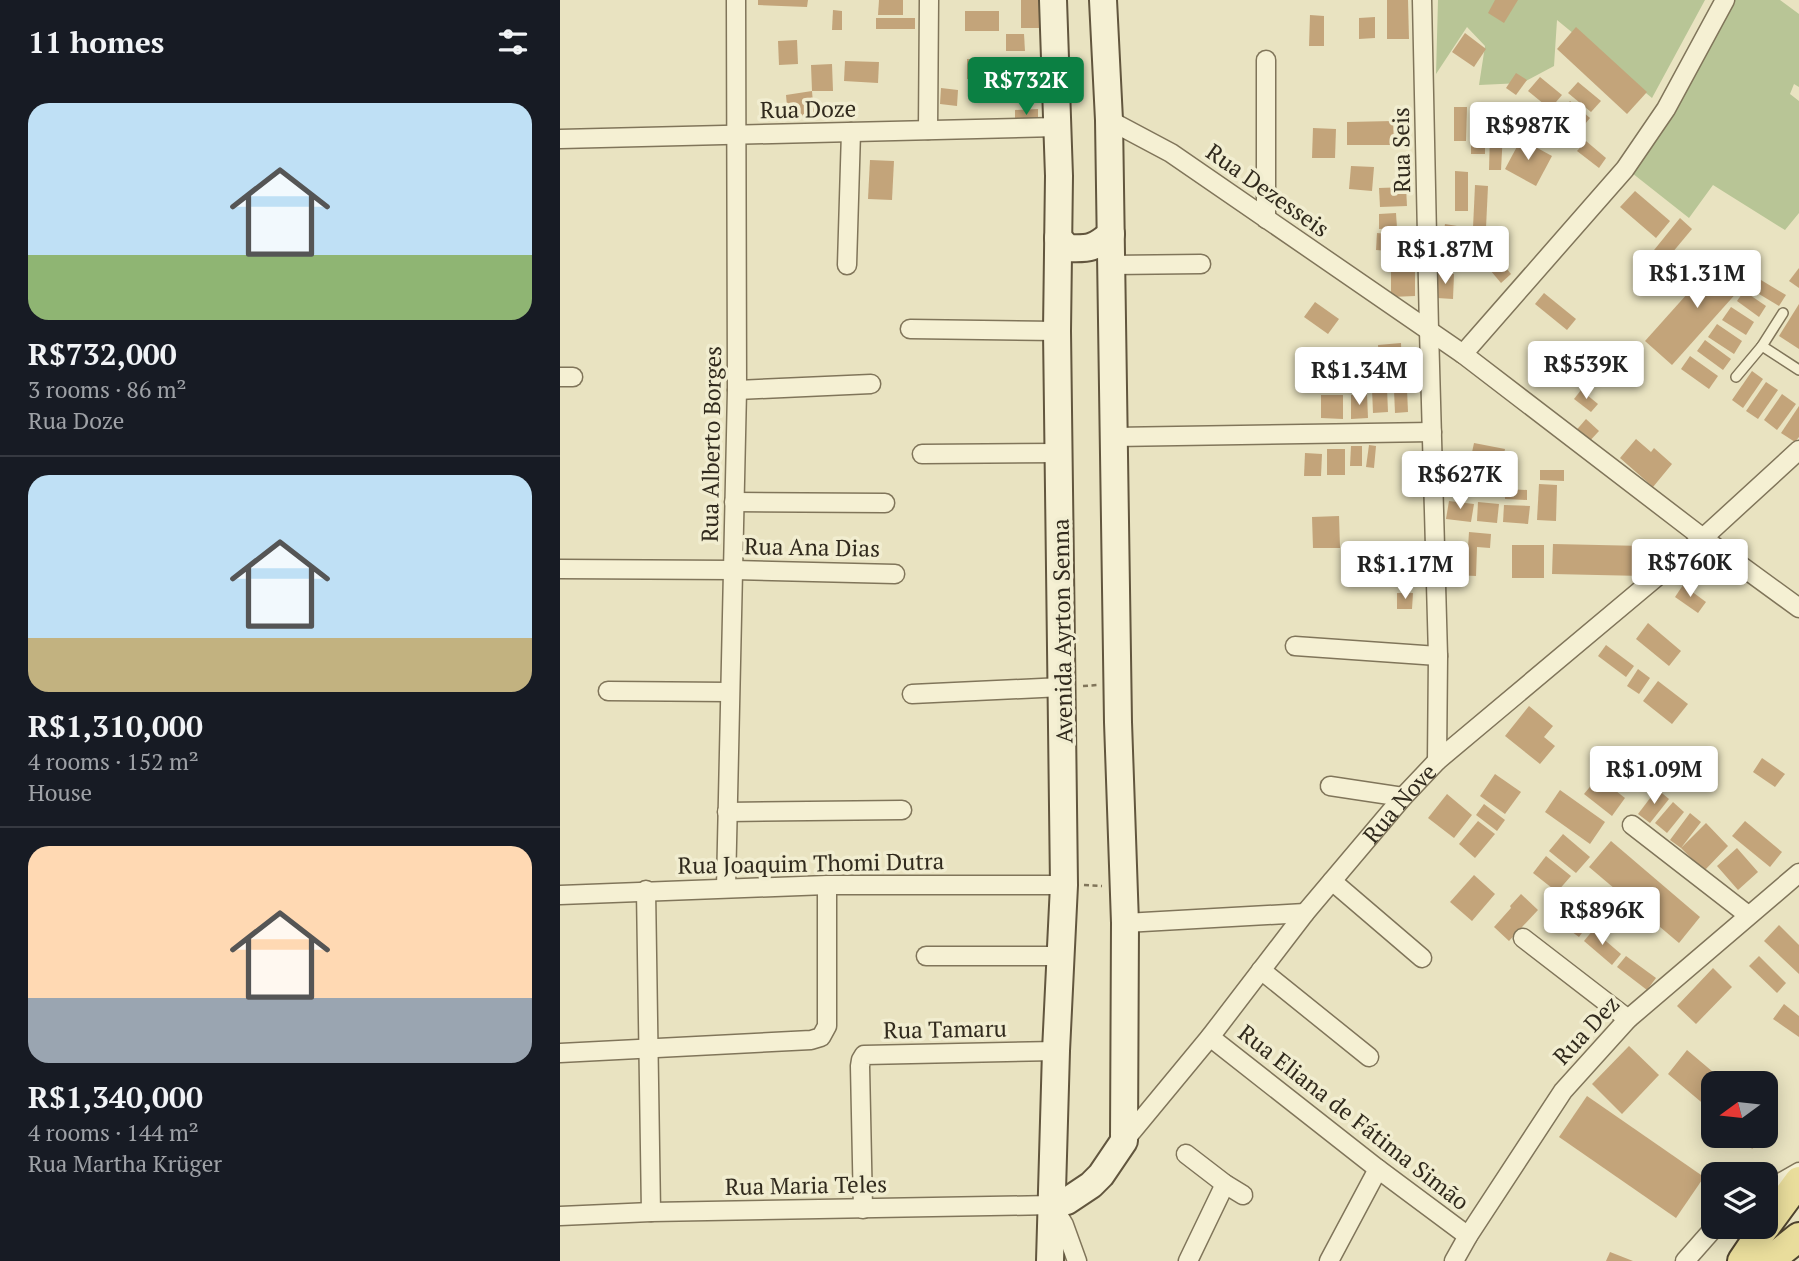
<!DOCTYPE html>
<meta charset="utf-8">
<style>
body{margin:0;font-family:"PT Serif",serif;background:#20242c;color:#f1f3f6;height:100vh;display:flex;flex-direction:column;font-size:26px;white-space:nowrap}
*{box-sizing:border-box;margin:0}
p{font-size:23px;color:#9ea1a6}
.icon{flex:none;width:38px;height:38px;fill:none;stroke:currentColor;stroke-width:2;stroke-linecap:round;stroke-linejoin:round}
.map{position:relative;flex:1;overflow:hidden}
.drawer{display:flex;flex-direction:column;background:#171b24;width:560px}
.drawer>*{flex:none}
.needle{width:46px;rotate:255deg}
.buttons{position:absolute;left:1141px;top:1071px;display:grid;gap:14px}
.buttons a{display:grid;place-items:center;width:77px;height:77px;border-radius:14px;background:#171b24;box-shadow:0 4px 18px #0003;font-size:35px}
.price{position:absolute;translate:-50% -60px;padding:0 16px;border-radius:7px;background:#fff;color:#222;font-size:23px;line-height:46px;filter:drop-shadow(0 2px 4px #0008)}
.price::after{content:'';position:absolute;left:50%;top:42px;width:21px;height:16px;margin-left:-10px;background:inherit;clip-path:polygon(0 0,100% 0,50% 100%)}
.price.on{background:#0b8043;color:#fff}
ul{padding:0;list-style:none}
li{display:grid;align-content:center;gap:14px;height:371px;padding:0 28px}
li+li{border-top:2px solid #363941}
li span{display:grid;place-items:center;height:217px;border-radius:21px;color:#555}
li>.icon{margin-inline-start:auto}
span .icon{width:126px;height:126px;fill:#fffc;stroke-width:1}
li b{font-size:30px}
h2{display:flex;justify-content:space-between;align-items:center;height:84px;padding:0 28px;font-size:30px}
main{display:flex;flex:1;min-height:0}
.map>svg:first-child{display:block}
.green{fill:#b8c596}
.building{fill:#c3a47a}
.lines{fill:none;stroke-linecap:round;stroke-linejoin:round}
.lane-casing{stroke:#80755a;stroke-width:12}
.street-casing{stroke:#80755a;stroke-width:21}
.secondary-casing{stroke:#62563e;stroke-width:30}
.primary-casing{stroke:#4e422e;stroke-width:32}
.path{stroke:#80755a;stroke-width:2.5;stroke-dasharray:5 3.5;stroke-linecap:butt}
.lane{stroke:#f5f0d3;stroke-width:9}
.street{stroke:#f5f0d3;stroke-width:18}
.secondary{stroke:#f5f0d3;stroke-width:26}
.primary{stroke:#e9dd9c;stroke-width:28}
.labels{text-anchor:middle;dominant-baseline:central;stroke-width:7;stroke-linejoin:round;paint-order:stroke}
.street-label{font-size:23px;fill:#312a1d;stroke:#f1edd0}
</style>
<main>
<section class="drawer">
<h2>11 homes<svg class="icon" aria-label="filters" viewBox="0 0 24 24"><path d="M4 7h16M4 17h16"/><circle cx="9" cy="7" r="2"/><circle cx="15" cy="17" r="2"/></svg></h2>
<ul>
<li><span style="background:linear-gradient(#bfe0f5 70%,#8fb573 0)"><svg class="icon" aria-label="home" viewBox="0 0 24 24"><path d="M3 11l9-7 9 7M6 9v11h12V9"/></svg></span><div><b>R$732,000</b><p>3 rooms · 86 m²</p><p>Rua Doze</p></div></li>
<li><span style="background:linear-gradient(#bfe0f5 75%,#c2b280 0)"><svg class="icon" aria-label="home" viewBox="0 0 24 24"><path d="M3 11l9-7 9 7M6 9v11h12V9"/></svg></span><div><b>R$1,310,000</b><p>4 rooms · 152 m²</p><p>House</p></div></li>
<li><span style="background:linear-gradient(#ffd9b3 70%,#9aa5b1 0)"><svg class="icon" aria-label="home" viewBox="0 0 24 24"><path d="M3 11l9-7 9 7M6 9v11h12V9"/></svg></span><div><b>R$1,340,000</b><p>4 rooms · 144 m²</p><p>Rua Martha Krüger</p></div></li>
</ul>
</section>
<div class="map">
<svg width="1239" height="1261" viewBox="0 0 1239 1261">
<rect width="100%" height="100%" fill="#e9e3c1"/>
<!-- green -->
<g class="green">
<path d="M878,0H1145L1092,98L997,20L994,66L962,83L919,85L925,46L907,27L876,74Z"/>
<path d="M1175,0H1220L1239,14V87L1234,84L1230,94L1239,101V213L1225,230L1153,185L1129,218L1072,173L1144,57Z"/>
</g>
<!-- building -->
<g class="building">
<path d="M198,0H248L247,7L198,5Z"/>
<path d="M319,0H343V15H318Z"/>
<rect x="461" y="0" width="18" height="28"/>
<path d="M827,0H848L849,39H827Z"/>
<path d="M935,0H958L944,23L928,13Z"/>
<path d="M273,10L282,11V30H272Z"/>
<rect x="405" y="11" width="34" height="20"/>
<path d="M750,15L764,16V46H749Z"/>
<path d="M815,17V38L799,39V18Z"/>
<rect x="316" y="18" width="39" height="11"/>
<path d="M1016,27L1087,92L1067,114L997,49Z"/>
<path d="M905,33L926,49L914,67L892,52Z"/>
<path d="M446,34H464L465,51H446Z"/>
<path d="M237,40L238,64L219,65L218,41Z"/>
<path d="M407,59L463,60V79H407Z"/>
<path d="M285,61L319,62L318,83L284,81Z"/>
<path d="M272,64L273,91H252L254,115L228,118L226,95L252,91L251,65Z"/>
<path d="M956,73L967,80L956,95L946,88Z"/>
<path d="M980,77L1002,95L990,109L968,91Z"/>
<path d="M1018,82L1041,101L1031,112L1008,93Z"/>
<path d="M381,88L398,90L397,106L380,104Z"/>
<path d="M1010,101L1030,118L1016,135L996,118Z"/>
<path d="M894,107H907L906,141H894Z"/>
<path d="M478,109V124L455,125V110Z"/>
<path d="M833,121L834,145H787V122Z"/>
<rect x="911" y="122" width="14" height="32"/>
<path d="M753,128L776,129L775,158H752Z"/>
<path d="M930,132L943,133L941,170H929Z"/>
<path d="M961,139L992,156L976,186L945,169Z"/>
<path d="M1026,141L1046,158L1039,168L1017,151Z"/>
<path d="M310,160L334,161L332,200L308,199Z"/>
<path d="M791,166L814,167L812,191L789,189Z"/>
<path d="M895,171L908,172V211H895Z"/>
<path d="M915,185L928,186L926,228H913Z"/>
<path d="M846,187L847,206L820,207L819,188Z"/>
<path d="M1075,191L1110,221L1096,238L1060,207Z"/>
<path d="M836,213L837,228L819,229V214Z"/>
<path d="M1120,218L1132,229L1102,265L1090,255Z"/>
<path d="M885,224L909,228L904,260L880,256Z"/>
<path d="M817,233L829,234V251L816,250Z"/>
<path d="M831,254H855V296L831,297Z"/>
<path d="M935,255L951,274L941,283L925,264Z"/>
<path d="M1162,255L1188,280L1112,365L1085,341Z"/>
<path d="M1239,268V288L1229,281Z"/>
<path d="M878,273L894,274L893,299L877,298Z"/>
<path d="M1196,277L1226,295L1219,306L1189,288Z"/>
<path d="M1184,291L1206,306L1199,317L1177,301Z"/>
<path d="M984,293L1016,319L1007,330L975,304Z"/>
<path d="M755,302L779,319L768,334L744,317Z"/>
<path d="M1239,304V349L1219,336Z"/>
<path d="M1171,307L1194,322L1186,335L1162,320Z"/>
<path d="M1157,324L1182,341L1174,354L1148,337Z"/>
<path d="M1145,340L1171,359L1163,370L1137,351Z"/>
<path d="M841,343L842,367H850L851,381L820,383L818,345Z"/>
<path d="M1130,356L1158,376L1149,389L1121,369Z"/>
<path d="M812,363V383L761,384V364Z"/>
<path d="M1192,371L1203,379L1183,408L1172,400Z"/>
<path d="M1206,382L1218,390L1198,419L1186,411Z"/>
<path d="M827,388L828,412L813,413L812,389Z"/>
<path d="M847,389L848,412L835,413L834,390Z"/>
<path d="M1021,390L1038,404L1031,412L1014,399Z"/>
<path d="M807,394L808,418L791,419V395Z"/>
<path d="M1222,394L1236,404L1217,430L1204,420Z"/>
<path d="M761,395H783V419L761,418Z"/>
<path d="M1239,406V437L1235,442L1221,433Z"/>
<path d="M1026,419L1039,431L1026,445L1013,434Z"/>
<path d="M1076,439L1091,452L1094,448L1112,464L1093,487L1060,458Z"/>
<path d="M914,443L945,449L942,463L911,457Z"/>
<path d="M809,445L816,446L814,468L806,467Z"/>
<path d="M791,446H802V466H790Z"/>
<rect x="767" y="449" width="18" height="26"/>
<path d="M745,453L762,454L761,476H744Z"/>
<path d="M980,470H1004V481L980,480Z"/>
<path d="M979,484L997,485L996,521L977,520Z"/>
<path d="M945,489L967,490V500L945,499Z"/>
<path d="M889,501L914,504L911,522L886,519Z"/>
<path d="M918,502L939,504L937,523L917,521Z"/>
<path d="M944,505L970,506L968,524L943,522Z"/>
<path d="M779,516L780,548H753L752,517Z"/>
<path d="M909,532L931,534L930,548L917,547L916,576L894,575L895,546L908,547Z"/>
<path d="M993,544L1084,546L1083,576L992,574Z"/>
<rect x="952" y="545" width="32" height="33"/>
<path d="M1123,585L1146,602L1138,613L1115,597Z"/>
<path d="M837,593H853L852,609H837Z"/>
<path d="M1088,623L1121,651L1109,666L1076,639Z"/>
<path d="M1046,645L1074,666L1066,677L1038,656Z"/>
<path d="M1078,669L1090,678L1079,694L1067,686Z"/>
<path d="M1098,681L1128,704L1112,724L1083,701Z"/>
<path d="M969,706L993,726L984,737L995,746L980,764L945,736Z"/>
<path d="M1202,758L1225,774L1215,787L1193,772Z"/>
<path d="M935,774L961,792L945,814L920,796Z"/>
<path d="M1038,777L1065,798L1052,816L1024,794Z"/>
<path d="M1097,789L1109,799L1090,823L1078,814Z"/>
<path d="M1000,790L1045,822L1030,844L985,812Z"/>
<path d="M887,794L912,815L894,838L868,818Z"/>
<path d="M1113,802L1124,812L1107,833L1095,823Z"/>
<path d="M924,804L945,820L937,831L916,815Z"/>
<path d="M1130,813L1141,822L1121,848L1146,823L1168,846L1144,871L1121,848L1110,840Z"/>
<path d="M918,821L935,834L915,858L899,844Z"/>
<path d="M1185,821L1222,852L1210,867L1172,836Z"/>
<path d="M1003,834L1030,857L1016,873L989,851Z"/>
<path d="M1051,841L1140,917L1119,943L1029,867Z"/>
<path d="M1177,848L1198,872L1178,890L1157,866Z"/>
<path d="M986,856L1011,876L997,892L973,873Z"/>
<path d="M914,875L935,894L912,921L890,902Z"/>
<path d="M961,894L978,910L949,941L934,927L951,908L950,906Z"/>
<path d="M998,905L1027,926L1019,937L990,916Z"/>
<path d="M1219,925L1239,945V974L1204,941Z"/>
<path d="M1033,930L1061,954L1052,965L1024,941Z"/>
<path d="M1066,956L1096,978L1087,990L1057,967Z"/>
<path d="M1199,956L1226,983L1217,993L1189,966Z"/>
<path d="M1153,968L1172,987L1136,1024L1117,1006Z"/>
<path d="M1224,1004L1239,1016V1037L1213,1019Z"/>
<path d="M1069,1046L1099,1075L1062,1114L1032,1084Z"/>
<path d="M1127,1050L1166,1083H1153V1112L1108,1074Z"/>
<path d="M1027,1096L1144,1177L1116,1218L999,1137Z"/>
<path d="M1206,1115L1217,1130L1192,1149L1182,1136H1206Z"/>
<path d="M1050,1252L1073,1261H1046Z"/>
</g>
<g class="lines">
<!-- lane casing -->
<g class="lane-casing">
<g id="lane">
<path d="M1202,346L1239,370"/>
<path d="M1176,377L1202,346L1223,313"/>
</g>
</g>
<!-- street casing -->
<g class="street-casing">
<g id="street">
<path d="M862,0L869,330L878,656L877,761"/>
<path d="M706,60V219"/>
<path d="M549,120L611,153L903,354L1143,538L1239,608"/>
<path d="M368,130L369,0"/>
<path d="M0,139L497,127"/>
<path d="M287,265L291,132"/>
<path d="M551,265L641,264"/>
<path d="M350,329L497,331"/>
<path d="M903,354L1065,169L1106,109L1165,0"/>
<path d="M0,377H13"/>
<path d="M177,390L311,384"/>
<path d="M554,437L872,432"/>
<path d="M362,454L500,453"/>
<path d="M174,502L325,503"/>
<path d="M0,569L174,570L335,574"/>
<path d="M735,646L878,656"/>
<path d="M48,691L169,692"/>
<path d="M352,694L502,687"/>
<path d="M770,786L843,797"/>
<path d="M167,812L342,810"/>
<path d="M1072,825L1188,915"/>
<path d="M772,881L862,958"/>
<path d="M166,888L177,390L176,0"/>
<path d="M86,890L91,1212"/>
<path d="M0,895L267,885H504"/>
<path d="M565,923L745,913"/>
<path d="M963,938L1068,1019"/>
<path d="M366,956H500"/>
<path d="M701,970L809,1057"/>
<path d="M650,1037L818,1169L908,1236"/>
<path d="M0,1053L251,1040L261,1037L267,1026V885"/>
<path id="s1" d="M564,1141L650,1037L745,913L843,797L877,761L1143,538L1239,450"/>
<path d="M626,1154L665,1184L683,1195"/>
<path d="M1206,1191L1239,1172"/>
<path d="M303,1209L300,1066L301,1060L304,1055L496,1051"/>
<path d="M0,1216L91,1212L492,1205L504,1225L517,1261"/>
<path d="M628,1261L665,1184"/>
<path d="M769,1261L818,1169"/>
<path d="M894,1261L908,1236L1003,1091L1068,1019L1239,873"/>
<path d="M1125,1261L1155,1227"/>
</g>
</g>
<!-- secondary casing -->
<g class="secondary-casing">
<g id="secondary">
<path d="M498,238L508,248C530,249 534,248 551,234"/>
<path d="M492,1205L507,1201L531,1185L541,1175L564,1141L565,923L558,722L549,120L543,0"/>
<path d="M490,1261L496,1051L504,885L497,331L499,176L493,0"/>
</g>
</g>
<!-- primary casing -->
<g class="primary-casing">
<g id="primary">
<path d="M1206,1226L1239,1181"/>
<path d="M1182,1261L1205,1227"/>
<path d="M1209,1261L1239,1237"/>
</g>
</g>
<!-- path -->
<g class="path">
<path d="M523,686L537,685"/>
<path d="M524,885L542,886"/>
</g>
<!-- lane -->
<use href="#lane" class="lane"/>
<!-- street -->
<use href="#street" class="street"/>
<!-- secondary -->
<use href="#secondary" class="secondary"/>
<!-- primary -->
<use href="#primary" class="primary"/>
</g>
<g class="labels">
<!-- street labels -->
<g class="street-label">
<text transform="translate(248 109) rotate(-1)">Rua Doze</text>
<text transform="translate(841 150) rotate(-91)">Rua Seis</text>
<text transform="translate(708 190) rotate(35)">Rua Dezesseis</text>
<text transform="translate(151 444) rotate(-89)">Rua Alberto Borges</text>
<text transform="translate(252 547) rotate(1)">Rua Ana Dias</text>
<text transform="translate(502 631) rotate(-91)">Avenida Ayrton Senna</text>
<text stroke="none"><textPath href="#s1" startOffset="436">Rua Nove</textPath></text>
<text transform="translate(251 863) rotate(-1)">Rua Joaquim Thomi Dutra</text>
<text transform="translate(385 1029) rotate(-1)">Rua Tamaru</text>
<text transform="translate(1026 1030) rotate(-47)">Rua Dez</text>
<text transform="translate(794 1117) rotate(38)">Rua Eliana de Fátima Simão</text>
<text transform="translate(246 1185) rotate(-1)">Rua Maria Teles</text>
</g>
</g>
</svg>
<div class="buttons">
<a><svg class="needle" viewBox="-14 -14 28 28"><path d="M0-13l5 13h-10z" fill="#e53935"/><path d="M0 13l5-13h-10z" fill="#9ea1a6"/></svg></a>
<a><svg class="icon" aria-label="layers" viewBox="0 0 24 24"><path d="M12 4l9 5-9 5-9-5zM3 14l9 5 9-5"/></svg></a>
</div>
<b class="price on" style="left:466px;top:117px">R$732K</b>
<b class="price" style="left:968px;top:162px">R$987K</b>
<b class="price" style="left:885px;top:286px">R$1.87M</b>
<b class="price" style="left:1137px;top:310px">R$1.31M</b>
<b class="price" style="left:1026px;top:401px">R$539K</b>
<b class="price" style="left:799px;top:407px">R$1.34M</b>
<b class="price" style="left:900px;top:511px">R$627K</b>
<b class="price" style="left:1130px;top:599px">R$760K</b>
<b class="price" style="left:845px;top:601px">R$1.17M</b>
<b class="price" style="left:1094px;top:806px">R$1.09M</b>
<b class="price" style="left:1042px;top:947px">R$896K</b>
</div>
</main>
